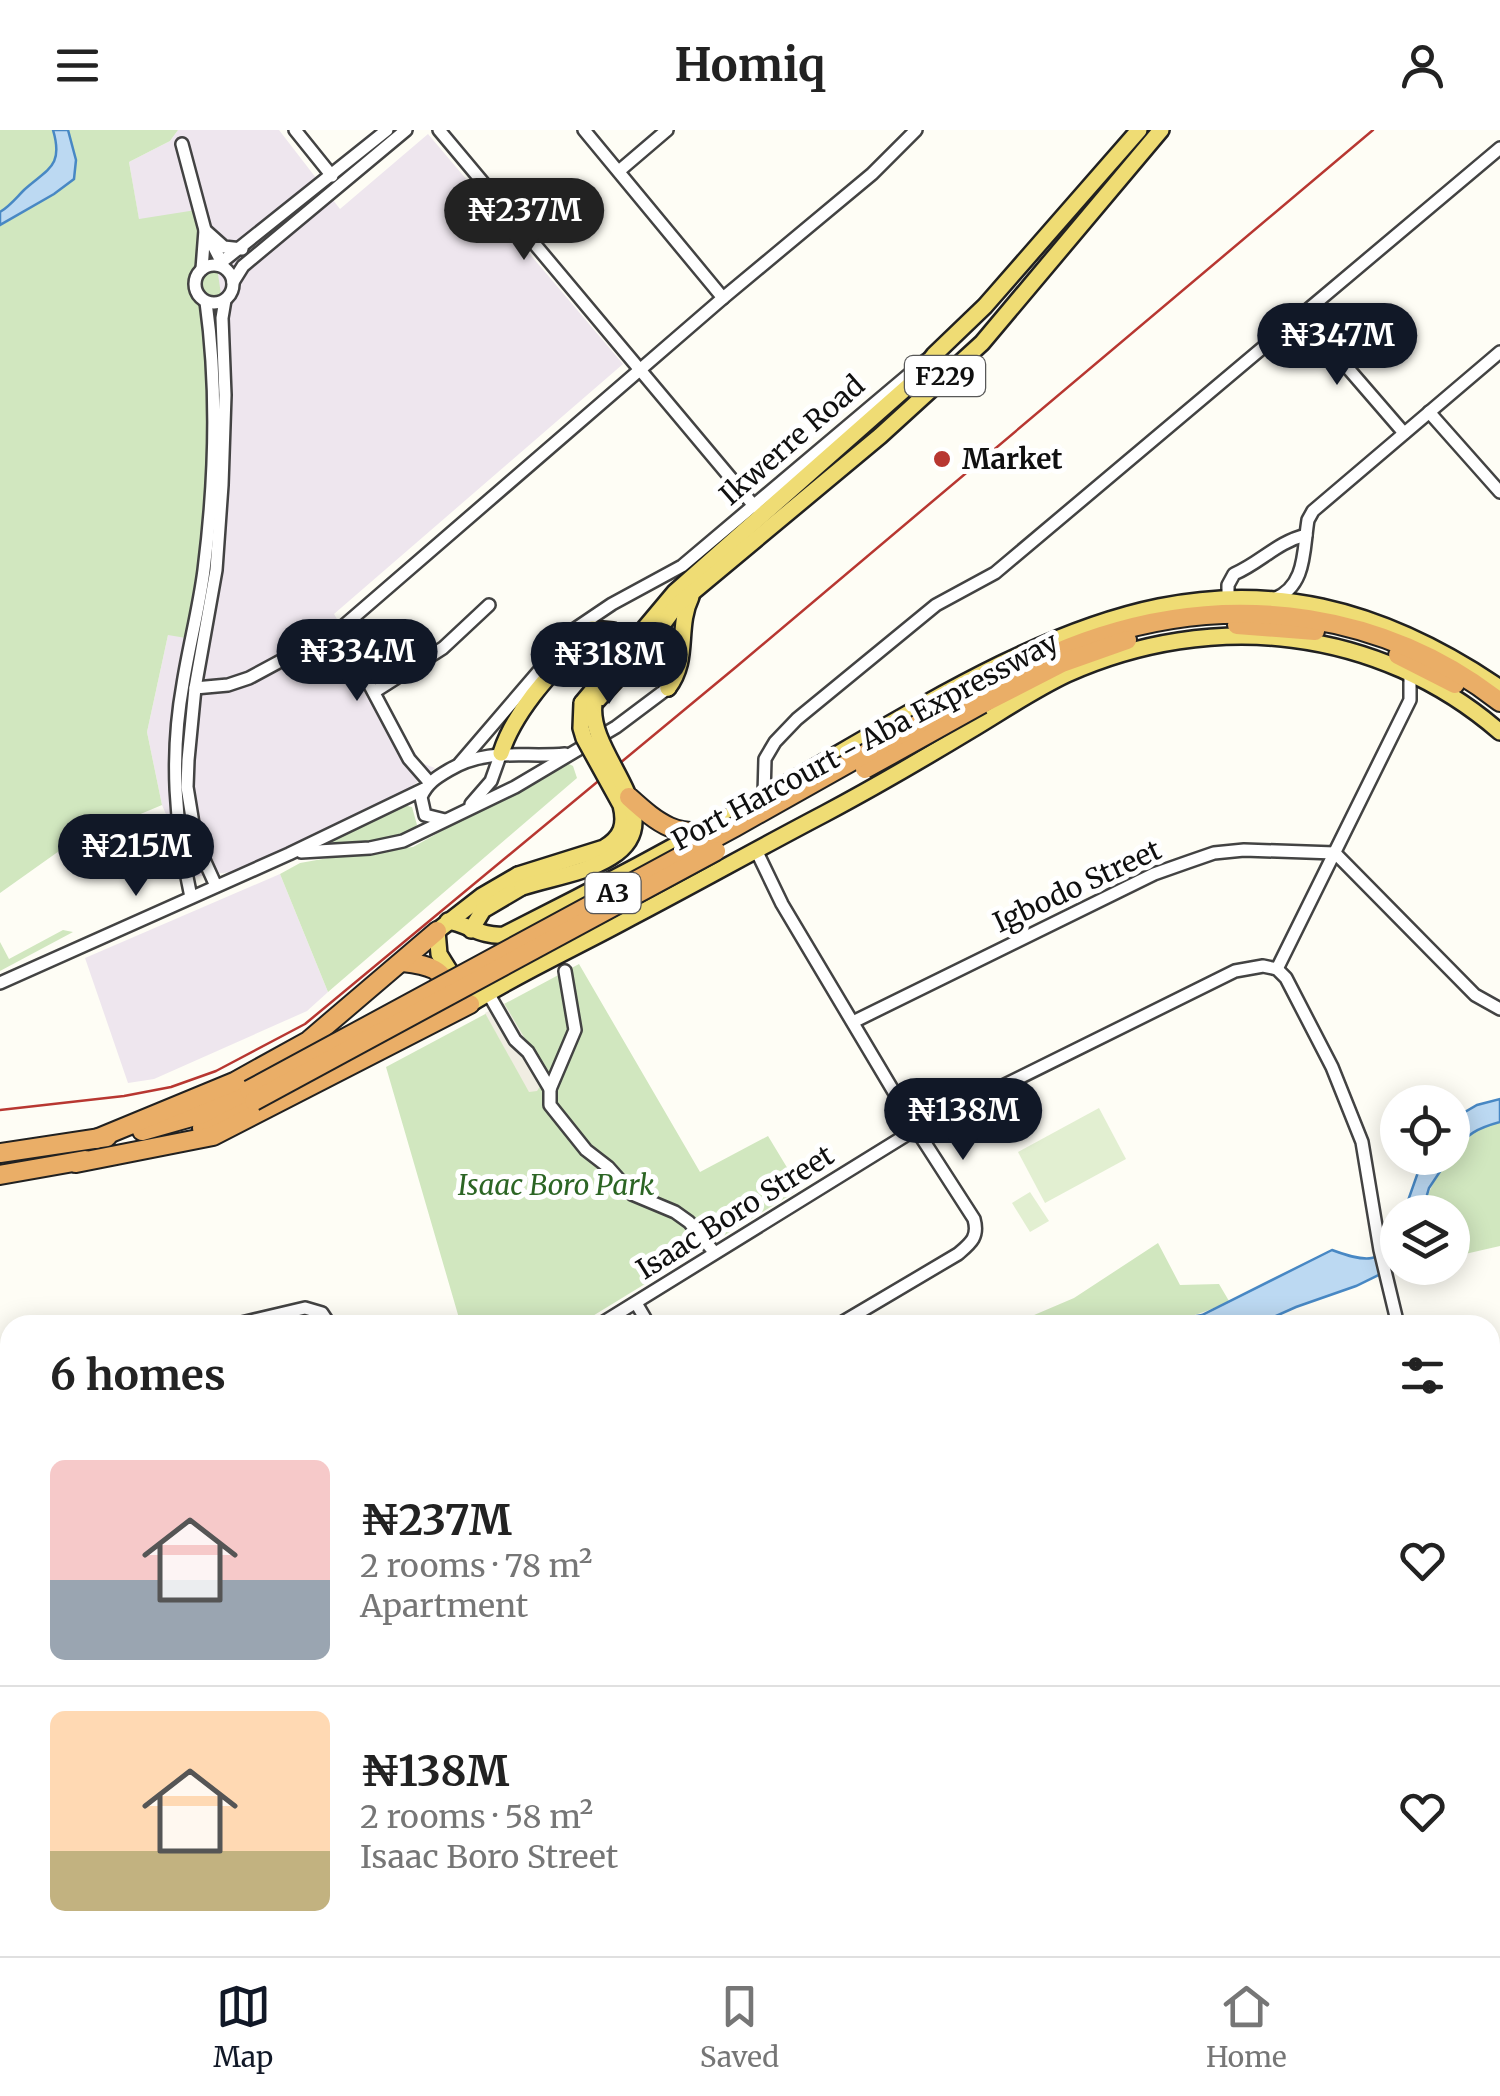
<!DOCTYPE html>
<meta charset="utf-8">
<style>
body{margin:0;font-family:Merriweather,serif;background:#f6f6f6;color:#222;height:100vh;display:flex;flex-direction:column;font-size:38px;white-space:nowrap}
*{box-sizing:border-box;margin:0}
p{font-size:32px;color:#767676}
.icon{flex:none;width:55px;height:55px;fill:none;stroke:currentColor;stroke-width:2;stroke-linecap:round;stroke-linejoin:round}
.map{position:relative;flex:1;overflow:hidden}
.details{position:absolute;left:0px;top:1185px;width:1500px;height:642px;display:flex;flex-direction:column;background:#fff;border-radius:30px 30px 0 0;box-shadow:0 5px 25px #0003}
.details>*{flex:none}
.tools{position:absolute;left:1380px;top:955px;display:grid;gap:20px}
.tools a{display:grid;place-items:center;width:90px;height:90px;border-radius:50%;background:#fff;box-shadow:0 5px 25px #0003;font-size:50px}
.price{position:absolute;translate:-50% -85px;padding:0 22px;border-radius:35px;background:#111827;color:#fff;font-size:32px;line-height:65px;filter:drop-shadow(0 2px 5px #0008)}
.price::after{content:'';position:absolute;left:50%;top:60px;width:30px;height:22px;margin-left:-15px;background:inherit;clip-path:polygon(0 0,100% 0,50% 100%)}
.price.active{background:#222;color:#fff}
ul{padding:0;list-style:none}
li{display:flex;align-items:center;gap:30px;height:250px;padding:0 50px}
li+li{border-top:2px solid #e0e0e0}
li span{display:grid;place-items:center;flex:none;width:280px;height:200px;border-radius:15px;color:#555}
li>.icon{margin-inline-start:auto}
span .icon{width:120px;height:120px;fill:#fffc;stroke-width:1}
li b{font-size:42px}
h2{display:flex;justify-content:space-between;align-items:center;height:120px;padding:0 50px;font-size:42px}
header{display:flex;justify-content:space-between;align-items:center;height:130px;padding:0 50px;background:#fff;font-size:45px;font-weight:700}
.tab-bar{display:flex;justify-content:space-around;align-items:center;height:140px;border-top:2px solid #e0e0e0;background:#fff;font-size:28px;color:#767676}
.tab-bar a{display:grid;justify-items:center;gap:5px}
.tab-bar .active{color:#111827}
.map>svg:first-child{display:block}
.industrial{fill:#eee6ee}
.green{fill:#d1e7bf}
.forest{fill:#b4d7a0}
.pitch{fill:#e2efd1}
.plaza{fill:#f0ede2}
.water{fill:#bcd9f2;stroke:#4888c4;stroke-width:2.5}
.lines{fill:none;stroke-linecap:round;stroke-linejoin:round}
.minor-casing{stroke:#434343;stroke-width:16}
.major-casing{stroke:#212121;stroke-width:20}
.highway-casing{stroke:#212121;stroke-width:22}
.minor{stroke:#fff;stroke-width:11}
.major{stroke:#efdc74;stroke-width:15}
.highway{stroke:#eaae67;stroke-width:18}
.rail{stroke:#b83731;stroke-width:2.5}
.major-bridge-casing{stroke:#212121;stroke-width:20;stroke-linecap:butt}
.highway-bridge-casing{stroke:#212121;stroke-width:22;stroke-linecap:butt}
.major-bridge{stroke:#efdc74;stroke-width:15}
.highway-bridge{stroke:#eaae67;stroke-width:18}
.poi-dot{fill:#b83731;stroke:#fff;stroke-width:4}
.labels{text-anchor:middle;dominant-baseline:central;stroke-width:10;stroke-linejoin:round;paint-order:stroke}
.shield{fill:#fff;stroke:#585858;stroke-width:2.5}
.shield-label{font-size:25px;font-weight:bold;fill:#101010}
.street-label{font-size:28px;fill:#101010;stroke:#fff}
.poi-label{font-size:28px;font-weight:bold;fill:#101010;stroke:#fff;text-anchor:start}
.park-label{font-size:28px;font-style:italic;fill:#2c6524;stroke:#fff}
</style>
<header><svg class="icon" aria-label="menu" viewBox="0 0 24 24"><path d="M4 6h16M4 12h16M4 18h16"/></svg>Homiq<svg class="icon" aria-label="person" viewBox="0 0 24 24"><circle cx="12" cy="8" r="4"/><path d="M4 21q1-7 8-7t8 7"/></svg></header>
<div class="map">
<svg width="1500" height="1826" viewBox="0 0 1500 1826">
<rect width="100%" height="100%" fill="#fefdf5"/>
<!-- industrial -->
<g class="industrial">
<path d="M178,0H279L340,79L428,4L623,234L334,484L421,633L435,638L399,667L231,742L193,747L162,675L147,602L168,505L139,90L129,32L170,11Z"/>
<path d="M280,744L328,862L307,881L154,949L128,953L85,828Z"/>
</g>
<!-- green -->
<g class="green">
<path d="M0,0H53C64,37 47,39 24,60C16,68 10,76 0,82Z"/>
<path d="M68,0H178L170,11L129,32L139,89L196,80L218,144L223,178L225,291L204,511L168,505L147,602L162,675L69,714L0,763V96L54,64L76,30Z"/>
<path d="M565,632L573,636L577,648L328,862L280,744L300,733L328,728L413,717Z"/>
<path d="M403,675L412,677L417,695C396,717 357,714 328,712Z"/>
<path d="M63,800L73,802L0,841V812L9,829Z"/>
<path d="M579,834L700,1042L768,1006L800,1059L578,1195H461L386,937Z"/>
<path d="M1500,992V1116L1465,1124L1453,1110L1452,1082H1429L1424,1076C1431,1053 1455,1010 1477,999C1483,995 1493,994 1500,992Z"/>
<path d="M1158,1113L1180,1155L1219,1154L1229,1171C1163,1206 1084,1195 1011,1195L1074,1168Z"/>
<path d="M10,1796V1818H270L269,1826H0V1804Z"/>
<path d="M608,1818H717L725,1826H597Z"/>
</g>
<!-- forest -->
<path class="forest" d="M0,1658L10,1672V1793L0,1779Z"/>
<!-- pitch -->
<g class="pitch">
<path d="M1099,978L1126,1029L1045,1073L1018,1022Z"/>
<path d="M1030,1062L1049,1091L1030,1102L1012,1073Z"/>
<path d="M10,1256V1521L0,1492V1257Z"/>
</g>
<!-- plaza -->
<path class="plaza" d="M504,873L547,946L537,961L529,962L485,883Z"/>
<!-- water -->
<g class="water">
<path d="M53,0H68L76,30L74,49L54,64L0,95V82C10,76 16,68 24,60C47,39 64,37 53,0Z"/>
<path d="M1500,969V992C1478,998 1466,1004 1453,1023V989L1477,975Z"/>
<path d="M1423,1028H1449L1429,1058L1422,1082H1404Z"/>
<path d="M1397,1100V1136L1356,1156L1296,1177L1256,1195H1150L1202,1185L1332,1120C1364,1132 1384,1136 1397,1100Z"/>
<path d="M482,1818H650L644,1826H463Z"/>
</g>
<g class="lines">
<!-- minor casing -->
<g class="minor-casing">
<g id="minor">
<path d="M295,0L332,46"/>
<path d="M439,0L755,377"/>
<path d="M584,0L723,168"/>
<path d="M182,14L205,100L222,133"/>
<path d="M619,41L667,0"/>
<circle cx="214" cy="154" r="19"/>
<path d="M218,135L387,0"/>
<path d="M202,139L205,100L224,117L242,119"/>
<path d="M233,152L243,136L406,0"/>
<path d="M1302,185L1404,303"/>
<path d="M1429,282L1500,362"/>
<path d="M1228,469V455L1234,444C1260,433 1277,412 1306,405"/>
<path d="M1274,469C1307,456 1303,419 1308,390L1313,381L1500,222"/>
<path d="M340,499L409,629L430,653"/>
<path d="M195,558L228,555L249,548L340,499L723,168L872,44L916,0"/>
<path d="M374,562L443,518L489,475"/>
<path d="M460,633L575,499L612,474L682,436L926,230"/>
<path d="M764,665L765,629L775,612L797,589L936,475L995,443L1500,18"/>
<path d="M471,674L491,651L501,623"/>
<path d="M445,690L425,685L421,667C427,653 437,647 449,640C487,617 524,628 565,624"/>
<path d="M756,720L782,774L916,999L974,1089C979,1107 971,1113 958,1124L838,1195"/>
<path d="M301,722L370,718L403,711L515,657L616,597L668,558"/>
<path d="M216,756L196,712L187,657L188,630L195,558L216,440L222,355L225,265L222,188L225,170"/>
<path d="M191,767C175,695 170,626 183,554C189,516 199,479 204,440C215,353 218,259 206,172"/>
<path d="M1277,839L1410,570V542"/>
<path d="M0,853L289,724L424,659"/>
<path d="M488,863L515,910L528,922L550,959V975L586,1020L608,1037L632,1064L675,1082L689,1092L714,1122"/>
<path d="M853,892L1154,744L1188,732L1214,723L1244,720L1335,723L1475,865L1500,879"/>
<path d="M550,959L575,900L565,841"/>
<path d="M636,1173L649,1195"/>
<path d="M233,1195L305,1178L322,1183L330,1195"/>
<path d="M599,1195L916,999L1235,841L1263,836L1277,839L1286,848L1332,937L1362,1012L1380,1120L1398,1195"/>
<path d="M0,1235L10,1234"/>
<path d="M1490,1351L1500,1367"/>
<path d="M1490,1461L1500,1477"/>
<path d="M1490,1600L1500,1587"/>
<path d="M0,1618L10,1612"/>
<path d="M0,1630L10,1624"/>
<path d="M938,1818L949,1826"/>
<path d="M1272,1818L1283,1826"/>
<path d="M906,1826L913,1818"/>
<path d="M1313,1826L1320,1818"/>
<path d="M1494,1826L1500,1821"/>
</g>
</g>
<!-- major casing -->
<g class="major-casing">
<g id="major">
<path d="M630,542L648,531L658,529L670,539L668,558"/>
<path d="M668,558C690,529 676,498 691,467"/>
<path d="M582,573L675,462L913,252L934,225L985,176L1139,0"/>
<path d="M594,574L646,517L676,476L880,306L982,213L1161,0"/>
<path d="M501,623C516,576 559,535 592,499L613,501L619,513L613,527"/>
<path d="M518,745L482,766L437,801L439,824L470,874C521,842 577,817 630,788C695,754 759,718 824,684C873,658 921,630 969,601C1001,582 1033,560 1067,544C1212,479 1379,497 1500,602"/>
<path d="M448,791C469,795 482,807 504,805C610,752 715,695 817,636C1055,498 1240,381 1500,558"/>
<path d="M471,800L483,780L522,757"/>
</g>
</g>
<!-- highway casing -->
<g class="highway-casing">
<g id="highway">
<path d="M1237,495L1315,501"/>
<path d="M1398,525L1455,554"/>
<path d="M975,562C1016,541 1057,520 1101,506C1238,462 1386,483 1500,572"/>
<path d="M982,574L1062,533L1127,510"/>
<path d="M403,832C428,835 445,838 451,865"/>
<path d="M202,998L254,971"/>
<path d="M142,1001L202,984L249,960"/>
<path d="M96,1009L234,952L308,911L437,801"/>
<path d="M0,1023L107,1007"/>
<path d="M76,1033L213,1006L470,874"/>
<path d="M0,1045L85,1030"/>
</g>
</g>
<!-- minor -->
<use href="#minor" class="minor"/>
<!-- major -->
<use href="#major" class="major"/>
<!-- highway -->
<use href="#highway" class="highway"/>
<!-- rail -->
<path class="rail" d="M0,980L124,966L171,957L216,941L305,894L736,537L1373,0"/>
<!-- major-bridge casing -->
<g class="major-bridge-casing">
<g id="major-bridge">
<path d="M518,745L604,718C622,707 626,695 621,675L584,608L581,598L582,573"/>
<path d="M522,757C550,748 586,743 611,727C674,688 587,626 594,574"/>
</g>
</g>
<!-- highway-bridge casing -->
<g class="highway-bridge-casing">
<g id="highway-bridge">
<path d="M865,639L982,574"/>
<path d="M629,667C660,695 676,708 720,700"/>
<path d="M249,960L735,697L975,562"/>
<path d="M254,971L716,721"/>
</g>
</g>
<!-- major-bridge -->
<use href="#major-bridge" class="major-bridge"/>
<!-- highway-bridge -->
<use href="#highway-bridge" class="highway-bridge"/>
</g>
<!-- markers -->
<circle class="poi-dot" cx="942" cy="329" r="10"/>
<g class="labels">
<!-- shield labels -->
<g class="shield">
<rect x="905" y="226" width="80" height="40" rx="8"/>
<rect x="585.5" y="743" width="55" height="40" rx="8"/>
</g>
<g class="shield-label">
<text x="945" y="246">F229</text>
<text x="613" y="763">A3</text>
</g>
<!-- street labels -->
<g class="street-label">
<text transform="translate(792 310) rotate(-41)">Ikwerre Road</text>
<text transform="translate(865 611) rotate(-28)">Port Harcourt - Aba Expressway</text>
<text transform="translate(1077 756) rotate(-25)">Igbodo Street</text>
<text transform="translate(735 1082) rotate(-32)">Isaac Boro Street</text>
</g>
<!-- poi labels -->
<g class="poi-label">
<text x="962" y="329">Market</text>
</g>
<!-- park labels -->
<g class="park-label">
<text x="556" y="1055">Isaac Boro Park</text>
</g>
</g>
</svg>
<div class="tools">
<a><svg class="icon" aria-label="locate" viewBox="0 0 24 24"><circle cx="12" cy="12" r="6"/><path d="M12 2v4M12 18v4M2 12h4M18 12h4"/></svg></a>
<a><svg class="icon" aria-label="layers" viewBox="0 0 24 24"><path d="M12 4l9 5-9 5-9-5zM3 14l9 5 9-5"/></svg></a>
</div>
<b class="price active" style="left:524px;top:133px">₦237M</b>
<b class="price" style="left:1337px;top:258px">₦347M</b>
<b class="price" style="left:357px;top:574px">₦334M</b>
<b class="price" style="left:609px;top:577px">₦318M</b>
<b class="price" style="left:136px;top:769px">₦215M</b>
<b class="price" style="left:963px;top:1033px">₦138M</b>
<section class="details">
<h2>6 homes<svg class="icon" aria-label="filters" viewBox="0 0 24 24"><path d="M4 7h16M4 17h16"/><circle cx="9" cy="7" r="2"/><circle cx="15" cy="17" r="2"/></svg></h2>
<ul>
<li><span style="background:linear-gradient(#f6c9c9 60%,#9aa5b1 0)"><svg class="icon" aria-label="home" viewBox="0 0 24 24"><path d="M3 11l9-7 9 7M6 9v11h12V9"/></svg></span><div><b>₦237M</b><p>2 rooms · 78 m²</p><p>Apartment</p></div><svg class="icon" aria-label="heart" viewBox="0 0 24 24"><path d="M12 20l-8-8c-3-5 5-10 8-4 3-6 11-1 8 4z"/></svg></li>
<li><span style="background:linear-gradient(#ffd9b3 70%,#c2b280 0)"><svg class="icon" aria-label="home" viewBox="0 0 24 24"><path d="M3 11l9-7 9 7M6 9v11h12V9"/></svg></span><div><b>₦138M</b><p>2 rooms · 58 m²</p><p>Isaac Boro Street</p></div><svg class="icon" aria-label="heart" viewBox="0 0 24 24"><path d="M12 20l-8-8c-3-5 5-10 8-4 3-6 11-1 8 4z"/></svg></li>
</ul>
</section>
</div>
<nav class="tab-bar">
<a class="active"><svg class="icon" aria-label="map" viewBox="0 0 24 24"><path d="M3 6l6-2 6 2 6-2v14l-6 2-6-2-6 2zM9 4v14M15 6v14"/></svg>Map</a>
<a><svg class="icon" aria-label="saved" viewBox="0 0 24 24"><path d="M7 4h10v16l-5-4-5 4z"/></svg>Saved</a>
<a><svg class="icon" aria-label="home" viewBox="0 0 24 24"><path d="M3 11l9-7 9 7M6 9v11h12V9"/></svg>Home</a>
</nav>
